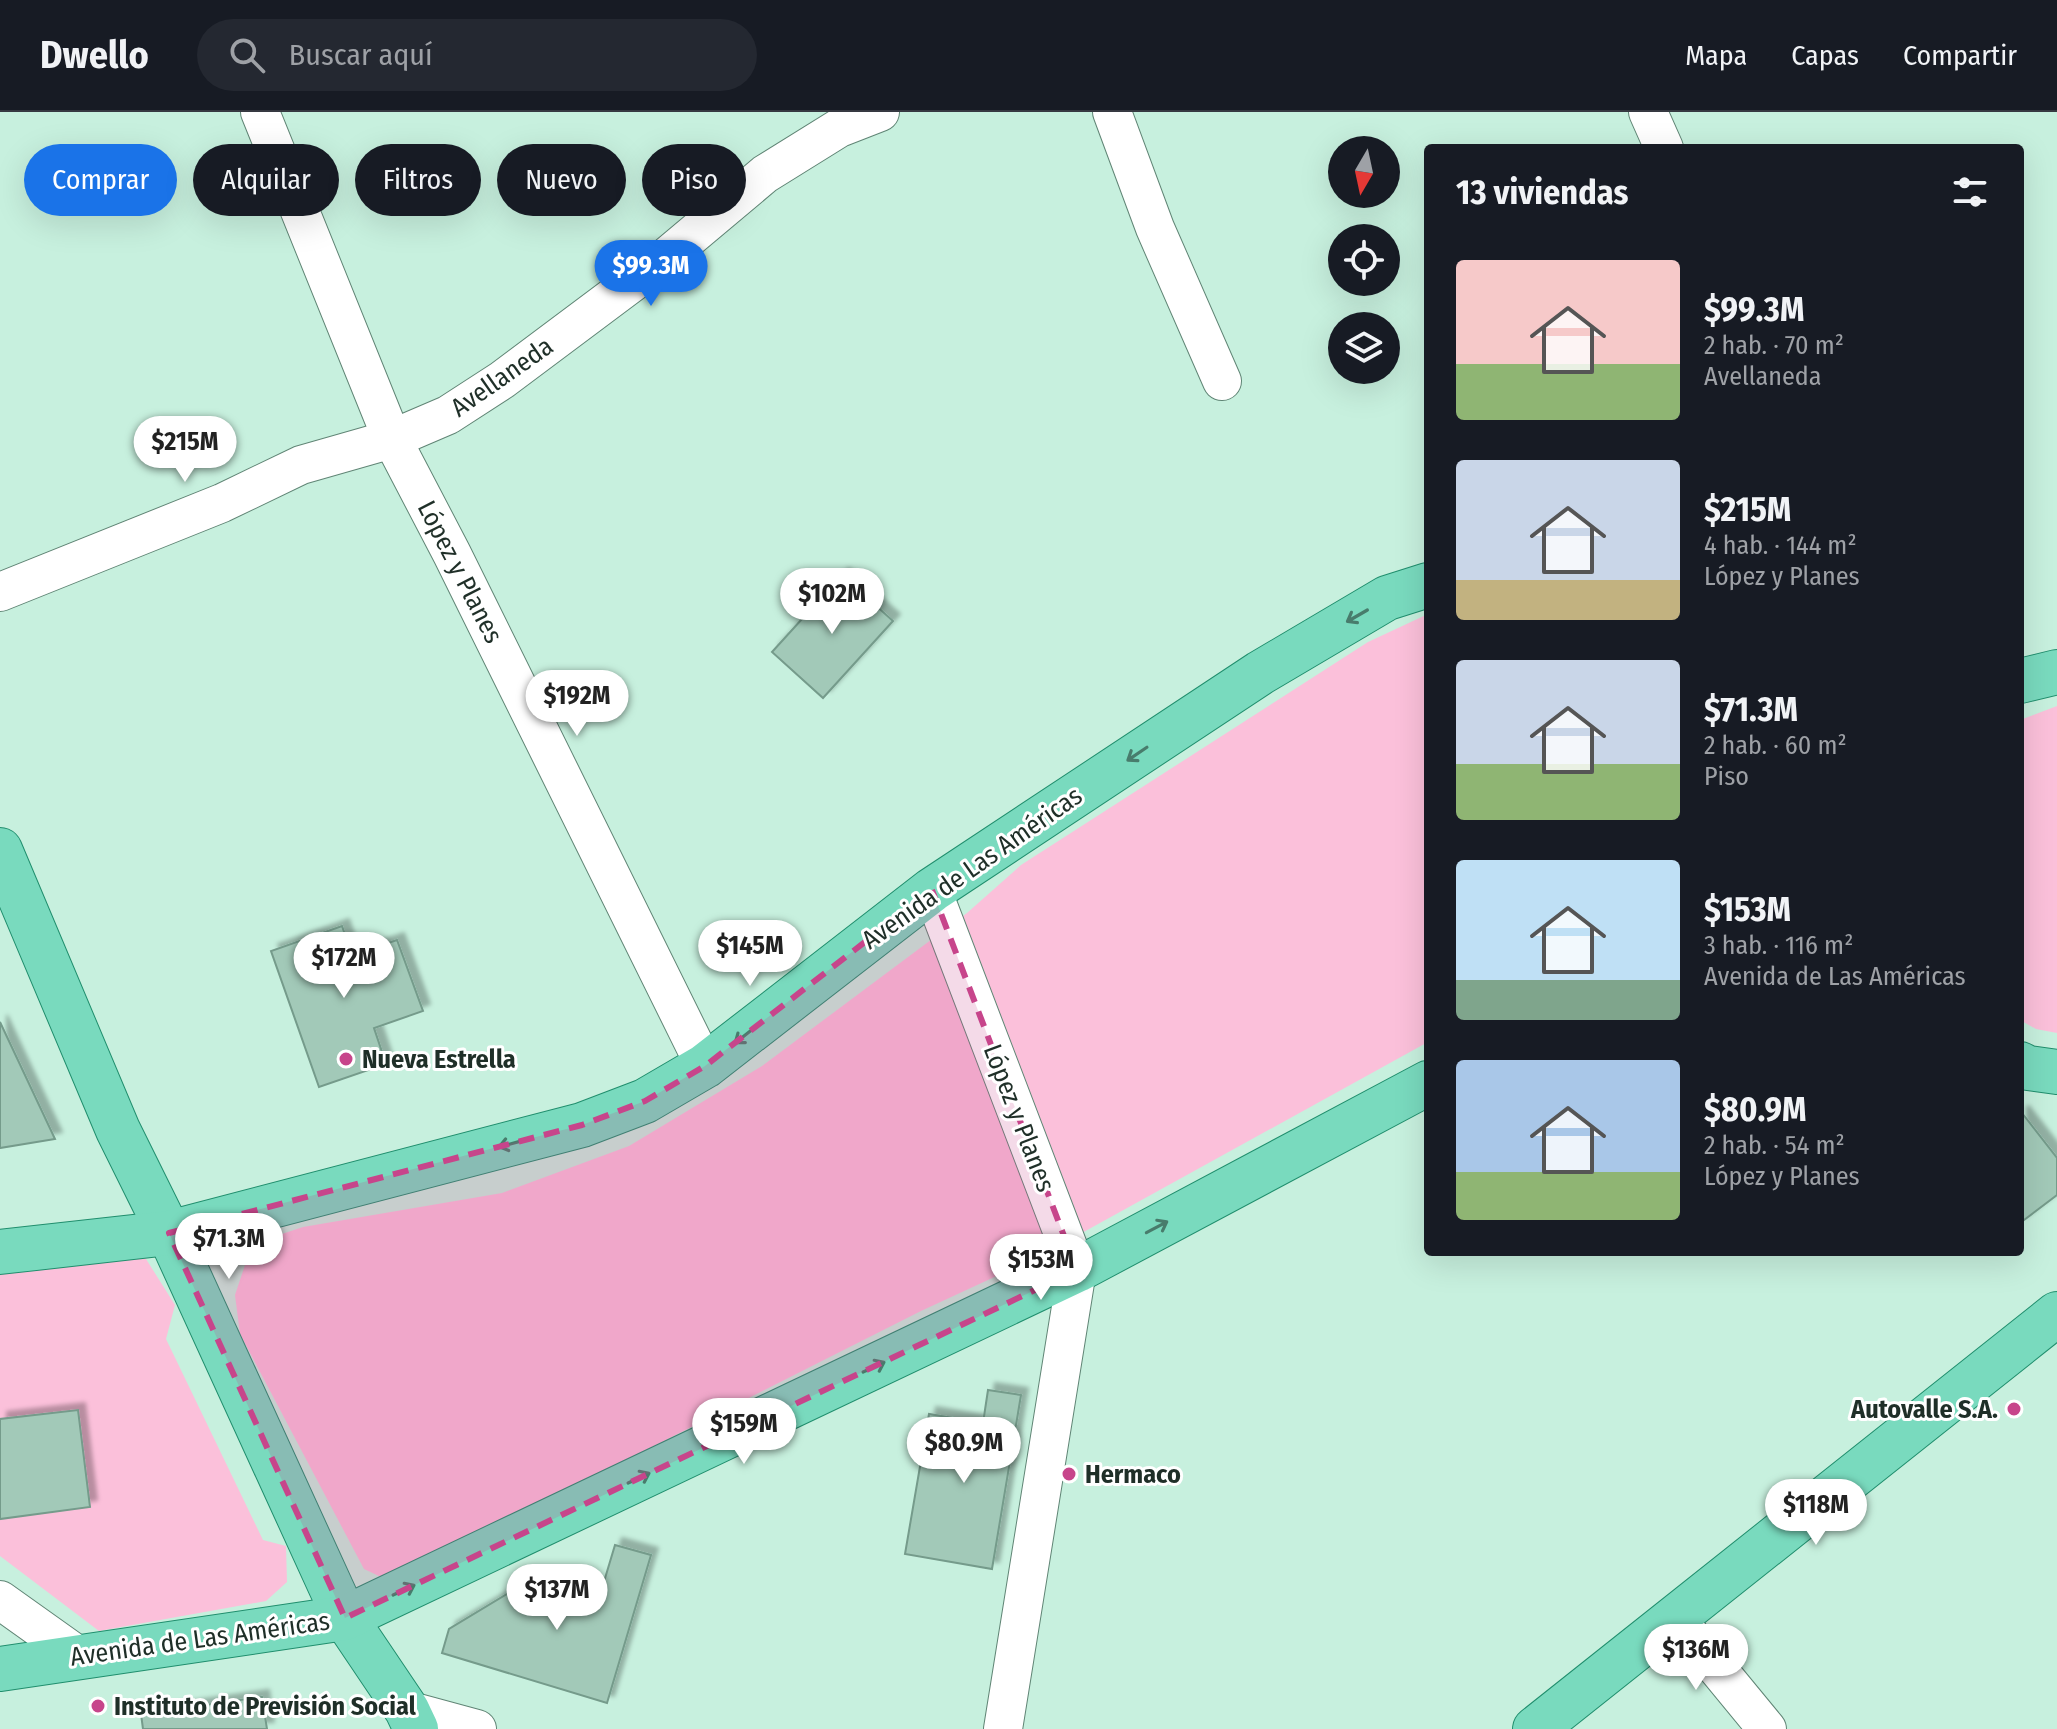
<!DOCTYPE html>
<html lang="es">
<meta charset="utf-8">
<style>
body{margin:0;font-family:"Fira Sans Condensed",sans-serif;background:#242831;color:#f1f3f6;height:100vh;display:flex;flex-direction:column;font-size:30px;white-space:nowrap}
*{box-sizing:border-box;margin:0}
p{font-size:26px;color:#9ea1a6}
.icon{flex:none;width:44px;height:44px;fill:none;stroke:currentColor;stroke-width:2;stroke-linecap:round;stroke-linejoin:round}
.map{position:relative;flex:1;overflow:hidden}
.drawer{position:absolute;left:1424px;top:32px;width:600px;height:1112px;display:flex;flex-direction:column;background:#171b24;border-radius:8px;box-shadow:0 8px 32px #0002}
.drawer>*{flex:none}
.guide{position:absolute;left:24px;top:32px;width:760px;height:72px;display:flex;gap:16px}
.needle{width:52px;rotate:189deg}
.buttons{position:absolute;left:1328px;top:24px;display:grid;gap:16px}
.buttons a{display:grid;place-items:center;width:72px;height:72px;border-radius:50%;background:#171b24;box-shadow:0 8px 32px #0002;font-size:40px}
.price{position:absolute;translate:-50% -68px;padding:0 18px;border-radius:28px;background:#fff;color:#222;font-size:26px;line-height:52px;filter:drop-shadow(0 2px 4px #0008)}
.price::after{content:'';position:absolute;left:50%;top:48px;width:24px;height:18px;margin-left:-12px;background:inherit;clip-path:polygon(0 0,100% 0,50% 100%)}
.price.on{background:#1a73e8;color:#fff}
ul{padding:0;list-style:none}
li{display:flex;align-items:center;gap:24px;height:200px;padding:0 32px}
li span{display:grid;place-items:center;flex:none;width:224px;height:160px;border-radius:8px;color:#555}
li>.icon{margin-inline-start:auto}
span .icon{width:96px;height:96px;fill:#fffc;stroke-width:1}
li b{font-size:34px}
h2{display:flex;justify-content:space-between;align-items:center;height:96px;padding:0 32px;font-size:34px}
.chip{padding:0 28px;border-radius:36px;background:#171b24;box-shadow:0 8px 32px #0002;font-size:28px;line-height:72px}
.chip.on{background:#1a73e8;color:#fff}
header{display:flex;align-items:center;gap:48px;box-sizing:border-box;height:112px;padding:0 40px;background:#171b24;border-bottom:2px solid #363941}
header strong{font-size:38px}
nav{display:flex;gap:44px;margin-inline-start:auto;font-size:28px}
.search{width:560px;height:72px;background:#242831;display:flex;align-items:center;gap:20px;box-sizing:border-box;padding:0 28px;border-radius:44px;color:#9ea1a6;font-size:30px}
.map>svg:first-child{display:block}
.green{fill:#fbc0da}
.building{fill:#a2c9b8;stroke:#759b8b;stroke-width:2;filter:url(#shadow)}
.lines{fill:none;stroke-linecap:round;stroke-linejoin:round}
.minor-casing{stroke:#608575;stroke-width:40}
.major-casing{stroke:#208e6d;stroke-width:46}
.minor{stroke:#fff;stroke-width:38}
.major{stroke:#79dabe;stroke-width:44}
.oneway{stroke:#487c6c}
.marked{fill:#c7458b;fill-opacity:0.2;stroke:#c7458b;stroke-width:6;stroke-dasharray:16 10;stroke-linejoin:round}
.poi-dot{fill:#c7458b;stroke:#fff;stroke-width:3}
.labels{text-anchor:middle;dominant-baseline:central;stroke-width:6;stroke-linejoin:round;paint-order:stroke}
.street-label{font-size:26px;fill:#1f2f28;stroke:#fff}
.poi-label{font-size:26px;font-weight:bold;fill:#1f2f28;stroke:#fff;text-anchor:start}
</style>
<header>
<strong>Dwello</strong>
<div class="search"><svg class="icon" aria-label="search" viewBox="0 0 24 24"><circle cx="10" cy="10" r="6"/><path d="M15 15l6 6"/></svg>Buscar aquí</div>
<nav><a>Mapa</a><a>Capas</a><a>Compartir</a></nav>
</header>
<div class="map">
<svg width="2057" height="1617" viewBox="0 0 2057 1617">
<defs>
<filter id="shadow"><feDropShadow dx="7" dy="-7" stdDeviation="2" flood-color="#0004"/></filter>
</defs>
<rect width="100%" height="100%" fill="#c7f0de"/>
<!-- green -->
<g class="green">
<path d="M1428,502V930L1042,1143L921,1199L450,1437L381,1465L364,1457L240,1222L235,1183L252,1132L303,1115L502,1081L629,1034L762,954L967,801L1021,753L1368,530Z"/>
<path d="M2057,594V921L2036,917L2020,908V608Z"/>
<path d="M141,1139L175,1193L166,1227L263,1428L286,1434L287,1470L266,1489L99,1519L0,1444V1162L33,1152Z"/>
</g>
<!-- building -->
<g class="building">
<path d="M842,463L893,509L823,586L772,540Z"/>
<path d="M342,814L352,843L397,828L423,899L374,916L386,952L319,975L271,839Z"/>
<path d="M0,910L55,1027L0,1036Z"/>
<path d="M2022,1001L2057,1046V1083L2020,1111V1002Z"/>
<path d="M988,1278L1021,1283L992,1457L905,1442L929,1302L983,1311Z"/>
<path d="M78,1298L90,1395L0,1407V1307Z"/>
<path d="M615,1433L651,1443L607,1591L442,1541L449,1517L525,1471L597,1493Z"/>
<path d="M262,1585L267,1617H143L141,1602Z"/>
</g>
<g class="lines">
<!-- minor casing -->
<g class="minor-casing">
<g id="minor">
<path d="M260,0L392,327L452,442L705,954"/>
<path d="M1112,0L1155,116L1222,269"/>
<path d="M1648,0L1664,36"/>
<path d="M0,480L222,391L301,353L392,327L448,303L502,268L665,146L765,62L839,16L880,0"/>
<path d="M932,778L1077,1158L1003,1617"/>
<path d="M0,1488L80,1545"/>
<path d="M1674,1504L1767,1617"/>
<path d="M407,1598L477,1617"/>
</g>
</g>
<!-- major casing -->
<g class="major-casing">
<g id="major">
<path d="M2020,569L2057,560"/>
<path d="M0,738L118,1018L169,1121L345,1506L407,1598L416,1617"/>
<path d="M2020,952L2028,956L2057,960"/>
<path d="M0,1140L169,1121L582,1013L645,989L705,954L932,778L1260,561L1387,486L1428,473"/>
<path d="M0,1557L345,1506L1077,1158L1428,971"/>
<path d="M1535,1617L2057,1202"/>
</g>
</g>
<!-- minor -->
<use href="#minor" class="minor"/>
<!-- major -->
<use href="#major" class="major"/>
</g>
<!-- one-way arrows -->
<defs><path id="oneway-shaft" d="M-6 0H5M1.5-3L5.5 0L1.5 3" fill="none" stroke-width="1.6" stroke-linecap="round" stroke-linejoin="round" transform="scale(2)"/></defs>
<g class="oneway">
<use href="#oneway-shaft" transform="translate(1357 504) rotate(150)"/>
<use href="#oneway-shaft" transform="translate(1137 642) rotate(146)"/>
<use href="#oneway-shaft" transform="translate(744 924) rotate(142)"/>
<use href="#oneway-shaft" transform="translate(510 1032) rotate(165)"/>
<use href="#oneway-shaft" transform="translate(1157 1115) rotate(-28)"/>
<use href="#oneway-shaft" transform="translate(874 1255) rotate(-25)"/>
<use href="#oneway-shaft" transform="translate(639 1366) rotate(-25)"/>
<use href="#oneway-shaft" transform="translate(404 1478) rotate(-25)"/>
</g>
<!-- marked area -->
<path class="marked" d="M932,778L1077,1158L345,1506L169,1121L582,1013L645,989L705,954Z"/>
<!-- markers -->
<g class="poi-dot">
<circle cx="346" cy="947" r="8"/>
<circle cx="2014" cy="1297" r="8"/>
<circle cx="1069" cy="1362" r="8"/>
<circle cx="98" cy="1594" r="8"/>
</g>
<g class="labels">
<!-- street labels -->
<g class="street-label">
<text transform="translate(502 265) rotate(-35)">Avellaneda</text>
<text transform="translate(460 460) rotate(63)">López y Planes</text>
<text transform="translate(972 756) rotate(-35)">Avenida de Las Américas</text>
<text transform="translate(1019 1006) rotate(69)">López y Planes</text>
<text transform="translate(200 1527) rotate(-8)">Avenida de Las Américas</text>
</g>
<!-- poi labels -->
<g class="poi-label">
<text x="362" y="947">Nueva Estrella</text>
<text x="1998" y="1297" text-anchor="end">Autovalle S.A.</text>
<text x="1085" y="1362">Hermaco</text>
<text x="114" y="1594">Instituto de Previsión Social</text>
</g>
</g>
</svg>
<div class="buttons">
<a><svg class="needle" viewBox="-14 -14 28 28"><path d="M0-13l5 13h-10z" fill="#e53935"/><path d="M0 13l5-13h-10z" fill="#9ea1a6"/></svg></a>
<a><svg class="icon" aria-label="locate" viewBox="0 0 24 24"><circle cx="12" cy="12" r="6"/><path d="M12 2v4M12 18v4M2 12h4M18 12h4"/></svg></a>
<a><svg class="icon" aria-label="layers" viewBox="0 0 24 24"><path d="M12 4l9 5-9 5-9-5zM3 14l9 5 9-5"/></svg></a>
</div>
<b class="price on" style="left:651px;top:196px">$99.3M</b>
<b class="price" style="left:185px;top:372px">$215M</b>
<b class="price" style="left:832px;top:524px">$102M</b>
<b class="price" style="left:577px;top:626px">$192M</b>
<b class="price" style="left:750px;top:876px">$145M</b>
<b class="price" style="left:344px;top:888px">$172M</b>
<b class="price" style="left:229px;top:1169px">$71.3M</b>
<b class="price" style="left:1041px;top:1190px">$153M</b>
<b class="price" style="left:744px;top:1354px">$159M</b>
<b class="price" style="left:964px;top:1373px">$80.9M</b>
<b class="price" style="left:1816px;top:1435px">$118M</b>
<b class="price" style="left:557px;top:1520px">$137M</b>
<b class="price" style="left:1696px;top:1580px">$136M</b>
<div class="guide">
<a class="chip on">Comprar</a>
<a class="chip">Alquilar</a>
<a class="chip">Filtros</a>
<a class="chip">Nuevo</a>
<a class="chip">Piso</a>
</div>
<section class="drawer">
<h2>13 viviendas<svg class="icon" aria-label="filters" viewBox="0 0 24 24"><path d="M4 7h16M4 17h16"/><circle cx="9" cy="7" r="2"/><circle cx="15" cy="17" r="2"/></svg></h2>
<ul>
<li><span style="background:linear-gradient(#f6c9c9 65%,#8fb573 0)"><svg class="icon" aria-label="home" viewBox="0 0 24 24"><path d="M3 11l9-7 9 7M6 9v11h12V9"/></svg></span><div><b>$99.3M</b><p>2 hab. · 70 m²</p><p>Avellaneda</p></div></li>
<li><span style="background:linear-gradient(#c9d6e8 75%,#c2b280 0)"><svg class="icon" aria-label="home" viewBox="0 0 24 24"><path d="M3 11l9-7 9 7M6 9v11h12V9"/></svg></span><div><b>$215M</b><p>4 hab. · 144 m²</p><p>López y Planes</p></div></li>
<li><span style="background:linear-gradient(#c9d6e8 65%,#8fb573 0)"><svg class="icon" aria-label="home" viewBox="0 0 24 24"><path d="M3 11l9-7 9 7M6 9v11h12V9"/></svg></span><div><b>$71.3M</b><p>2 hab. · 60 m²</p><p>Piso</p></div></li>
<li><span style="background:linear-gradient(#bfe0f5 75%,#7fa58c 0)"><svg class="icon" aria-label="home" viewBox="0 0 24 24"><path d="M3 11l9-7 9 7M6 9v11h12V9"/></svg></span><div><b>$153M</b><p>3 hab. · 116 m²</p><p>Avenida de Las Américas</p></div></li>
<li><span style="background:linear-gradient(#a9c7e8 70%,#8fb573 0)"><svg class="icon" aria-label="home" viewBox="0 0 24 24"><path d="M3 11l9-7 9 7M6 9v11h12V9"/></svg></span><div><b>$80.9M</b><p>2 hab. · 54 m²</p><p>López y Planes</p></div></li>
</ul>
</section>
</div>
